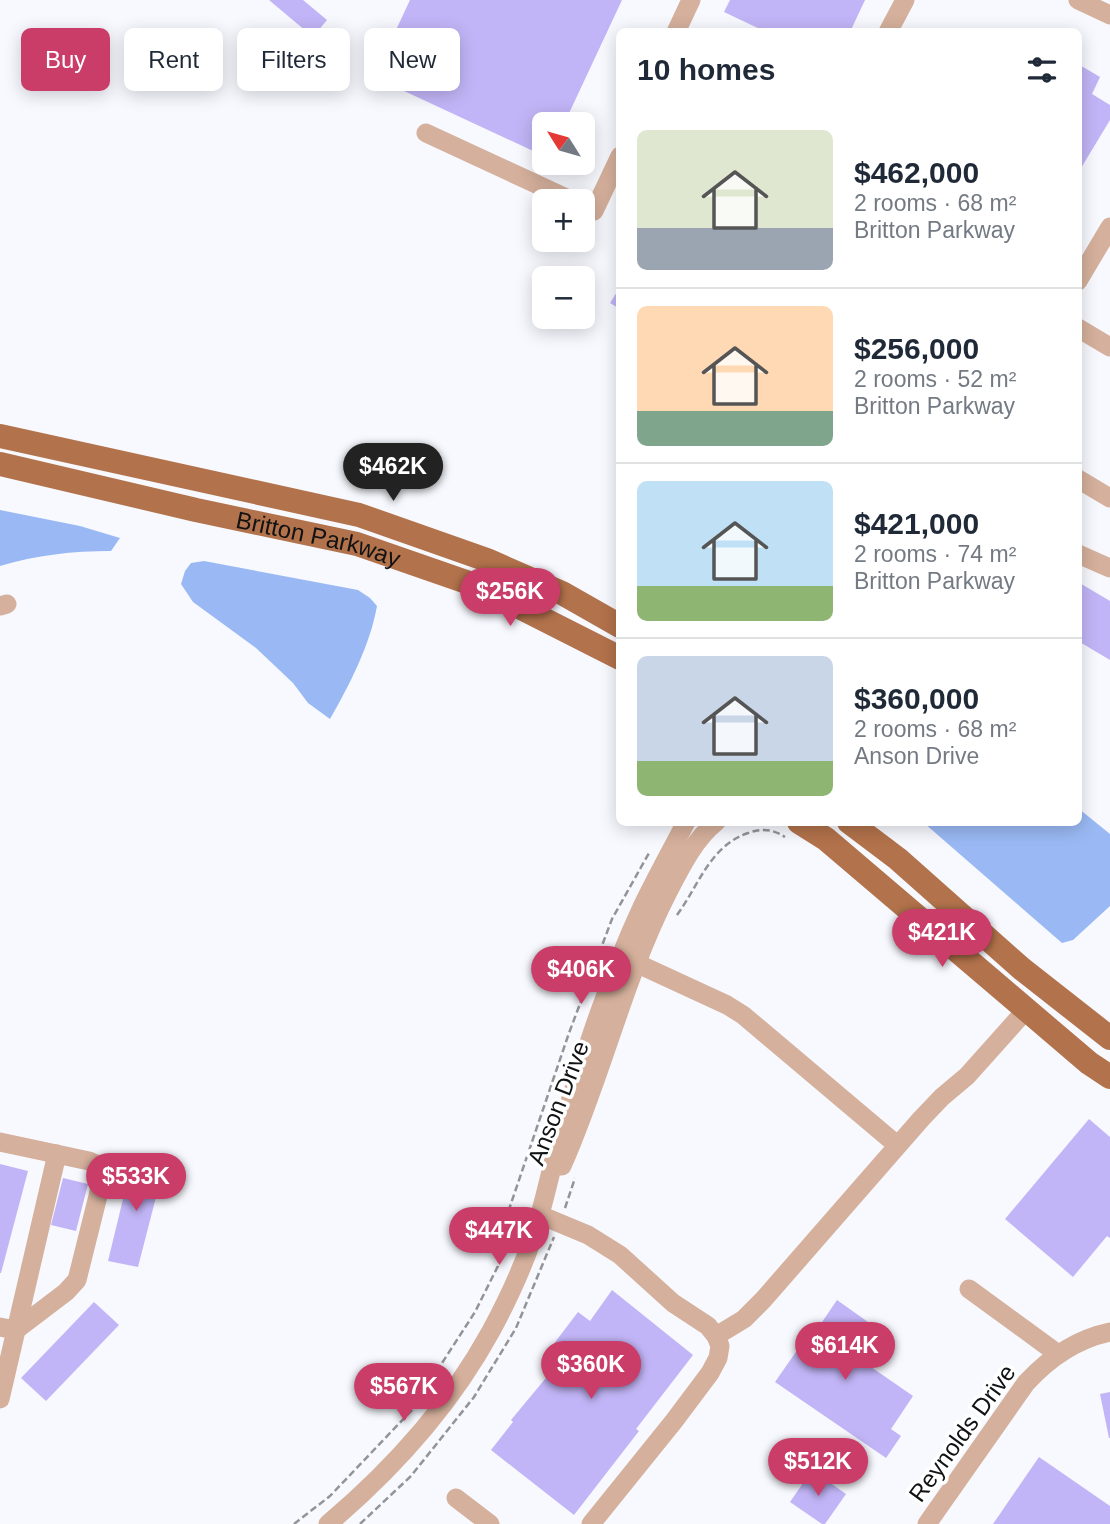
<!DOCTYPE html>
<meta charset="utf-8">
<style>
body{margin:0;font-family:Helvetica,sans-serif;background:#f6f6f7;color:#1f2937;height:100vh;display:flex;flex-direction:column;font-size:26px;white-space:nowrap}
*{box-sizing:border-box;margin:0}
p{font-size:23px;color:#747a83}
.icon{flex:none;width:38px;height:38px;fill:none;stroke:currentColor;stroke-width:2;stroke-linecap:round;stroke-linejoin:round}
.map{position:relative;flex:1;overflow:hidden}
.panel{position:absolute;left:616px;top:28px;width:466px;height:798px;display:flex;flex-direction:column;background:#fff;border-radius:10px;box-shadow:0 4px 18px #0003}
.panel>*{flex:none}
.guide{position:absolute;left:21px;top:28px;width:490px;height:63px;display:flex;gap:14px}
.needle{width:46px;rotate:307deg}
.fabs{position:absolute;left:532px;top:112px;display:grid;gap:14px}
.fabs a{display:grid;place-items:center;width:63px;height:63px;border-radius:10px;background:#fff;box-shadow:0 4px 18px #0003;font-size:35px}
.price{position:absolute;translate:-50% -60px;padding:0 16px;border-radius:24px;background:#cb3d69;color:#fff;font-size:23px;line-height:46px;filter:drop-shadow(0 2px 4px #0008)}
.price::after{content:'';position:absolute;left:50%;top:42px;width:21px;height:16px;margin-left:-10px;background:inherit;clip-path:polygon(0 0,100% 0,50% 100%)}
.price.current{background:#222;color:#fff}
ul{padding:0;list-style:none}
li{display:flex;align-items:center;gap:21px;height:175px;padding:0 21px}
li+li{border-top:2px solid #e0e1e3}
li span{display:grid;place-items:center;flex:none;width:196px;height:140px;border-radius:10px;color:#555}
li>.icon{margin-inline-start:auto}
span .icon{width:84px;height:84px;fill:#fffc;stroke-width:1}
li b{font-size:30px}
h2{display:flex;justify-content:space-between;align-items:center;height:84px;padding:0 21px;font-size:30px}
.chip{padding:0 24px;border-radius:10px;background:#fff;box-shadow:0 4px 18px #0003;font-size:24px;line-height:63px}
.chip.current{background:#cb3d69;color:#fff}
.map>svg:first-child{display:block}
.water{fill:#9ab9f4}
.building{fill:#c2b5f7}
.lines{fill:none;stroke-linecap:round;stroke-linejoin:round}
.path{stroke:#939498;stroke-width:2.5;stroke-dasharray:7 3.5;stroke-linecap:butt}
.minor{stroke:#d5b09c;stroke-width:19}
.major{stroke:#b2724b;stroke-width:24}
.labels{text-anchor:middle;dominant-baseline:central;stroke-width:7;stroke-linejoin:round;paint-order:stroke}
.street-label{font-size:24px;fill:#111214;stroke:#fff}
</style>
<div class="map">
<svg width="1110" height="1524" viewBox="0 0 1110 1524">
<rect width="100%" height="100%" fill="#f7f9fe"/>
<!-- water -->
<g class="water">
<path d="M0,510L80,526L120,538L111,551C73,551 36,555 0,566Z"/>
<path d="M204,561L358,590L370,598L377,606C370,645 350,684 330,719L308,703L293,683L256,648L193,602L181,584L185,571L191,563Z"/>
<path d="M1078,808L1110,834V906L1073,940L1062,943L924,823L1078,822Z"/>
</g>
<!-- building -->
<g class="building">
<path d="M269,0H303L327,20L313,37Z"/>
<path d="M410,0H622L564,124H544V156L374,77Z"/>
<path d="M730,0H865L850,32H766L724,12Z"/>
<path d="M1078,64L1100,77L1092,94L1110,105V120L1078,173Z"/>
<path d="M620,287V309L610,303Z"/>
<path d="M1078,582L1110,601V660L1078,641Z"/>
<path d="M1089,1119L1110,1137V1238L1107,1236L1073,1277L1005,1219Z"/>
<path d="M133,1158L164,1166L138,1267L108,1261Z"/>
<path d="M0,1164L28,1171L1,1273H0Z"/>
<path d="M63,1178L88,1184L76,1231L51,1225Z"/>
<path d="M612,1290L693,1355L636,1429L639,1431L574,1515L491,1450L513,1422L511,1420L555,1367L543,1358L578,1312L590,1321Z"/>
<path d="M837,1300L868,1322L848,1351L913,1396L891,1429L901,1436L886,1458L775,1382L814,1326L818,1328Z"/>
<path d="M94,1302L119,1325L46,1401L21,1378Z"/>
<path d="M1110,1392V1438H1109L1100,1394Z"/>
<path d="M1039,1457L1110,1506V1524H993Z"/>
<path d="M812,1470L846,1494L825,1524H822L790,1502Z"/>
</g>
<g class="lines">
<!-- path -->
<g class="path">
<path d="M677,915C699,885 710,846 748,833C761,828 773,829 785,837"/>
<path d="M565,1208L575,1178"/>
<path d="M294,1524L330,1496L411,1411L475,1312L498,1266L502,1230L569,1033L612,919L649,853"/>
<path d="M360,1524L411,1476L474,1397L516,1328L554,1237"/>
</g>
<!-- minor -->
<g class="minor">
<path d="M1078,0L1110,15"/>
<path d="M676,32L691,0"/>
<path d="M888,32L905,0"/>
<path d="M426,133L573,201"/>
<path d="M583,206L594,211L620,156"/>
<path d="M1078,281L1110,227"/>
<path d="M1078,328L1110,347"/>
<path d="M1078,479L1110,498"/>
<path d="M1078,554L1110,568"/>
<path d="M0,606L7,604"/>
<path d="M636,963L727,1005L743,1015L897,1145"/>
<path d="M0,1142L89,1161L100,1166L103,1176L77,1280L66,1292L16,1330L0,1327"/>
<path d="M562,1166C602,1076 623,980 668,892C681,867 694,840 716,822"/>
<path d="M540,1215L588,1235L620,1255L673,1303L708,1326L716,1336L720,1346L718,1358L710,1373L674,1421L591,1524"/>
<path d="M969,1289L1058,1354"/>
<path d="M716,1336L744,1319L763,1300L921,1119L942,1097L967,1076L1026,1010"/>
<path d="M0,1399L57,1154"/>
<path d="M456,1498L490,1524"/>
<path d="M328,1524C393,1469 450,1406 491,1331C511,1294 529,1254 540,1214C549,1183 555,1151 564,1121C586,1049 610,976 642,907C656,878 671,851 686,822"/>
<path d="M927,1524L1026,1383C1049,1358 1076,1339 1110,1332"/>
</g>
<!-- major -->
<g class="major">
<path d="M0,436L359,515L487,560L562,593L620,626"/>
<path id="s1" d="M0,464L196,510L357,544L478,586L620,658"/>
<path d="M799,822L826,839L1089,1063L1110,1077"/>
<path d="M849,822L898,859L1022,969L1110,1038"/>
</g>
</g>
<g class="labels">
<!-- street labels -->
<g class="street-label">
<text stroke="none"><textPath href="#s1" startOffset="327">Britton Parkway</textPath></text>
<text transform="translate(558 1103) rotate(-69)">Anson Drive</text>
<text transform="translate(962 1433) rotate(-54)">Reynolds Drive</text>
</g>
</g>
</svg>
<div class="fabs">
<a><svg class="needle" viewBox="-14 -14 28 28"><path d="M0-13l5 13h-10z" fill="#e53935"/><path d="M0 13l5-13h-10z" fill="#747a83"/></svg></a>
<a>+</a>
<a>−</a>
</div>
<b class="price current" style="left:393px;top:503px">$462K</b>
<b class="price" style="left:510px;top:628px">$256K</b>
<b class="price" style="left:942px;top:969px">$421K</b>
<b class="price" style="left:581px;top:1006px">$406K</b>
<b class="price" style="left:136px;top:1213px">$533K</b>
<b class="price" style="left:499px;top:1267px">$447K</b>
<b class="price" style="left:845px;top:1382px">$614K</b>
<b class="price" style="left:591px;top:1401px">$360K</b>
<b class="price" style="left:404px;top:1423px">$567K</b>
<b class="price" style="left:818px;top:1498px">$512K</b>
<div class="guide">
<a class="chip current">Buy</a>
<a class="chip">Rent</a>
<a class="chip">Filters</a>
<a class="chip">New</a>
</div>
<section class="panel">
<h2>10 homes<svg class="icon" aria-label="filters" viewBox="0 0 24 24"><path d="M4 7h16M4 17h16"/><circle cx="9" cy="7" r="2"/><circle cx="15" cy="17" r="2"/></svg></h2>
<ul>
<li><span style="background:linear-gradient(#dfe7d0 70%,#9aa5b1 0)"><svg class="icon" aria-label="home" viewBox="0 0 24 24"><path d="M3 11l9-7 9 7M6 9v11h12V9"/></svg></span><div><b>$462,000</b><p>2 rooms · 68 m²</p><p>Britton Parkway</p></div></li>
<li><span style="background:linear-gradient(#ffd9b3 75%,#7fa58c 0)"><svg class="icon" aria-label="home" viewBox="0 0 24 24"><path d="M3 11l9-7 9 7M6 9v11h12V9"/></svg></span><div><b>$256,000</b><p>2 rooms · 52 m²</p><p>Britton Parkway</p></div></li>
<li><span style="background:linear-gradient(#bfe0f5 75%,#8fb573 0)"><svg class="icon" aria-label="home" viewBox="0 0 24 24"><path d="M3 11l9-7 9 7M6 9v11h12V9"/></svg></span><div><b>$421,000</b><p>2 rooms · 74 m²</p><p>Britton Parkway</p></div></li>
<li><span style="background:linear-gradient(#c9d6e8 75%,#8fb573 0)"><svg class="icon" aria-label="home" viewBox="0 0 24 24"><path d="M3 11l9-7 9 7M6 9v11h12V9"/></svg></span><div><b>$360,000</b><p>2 rooms · 68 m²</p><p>Anson Drive</p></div></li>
</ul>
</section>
</div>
